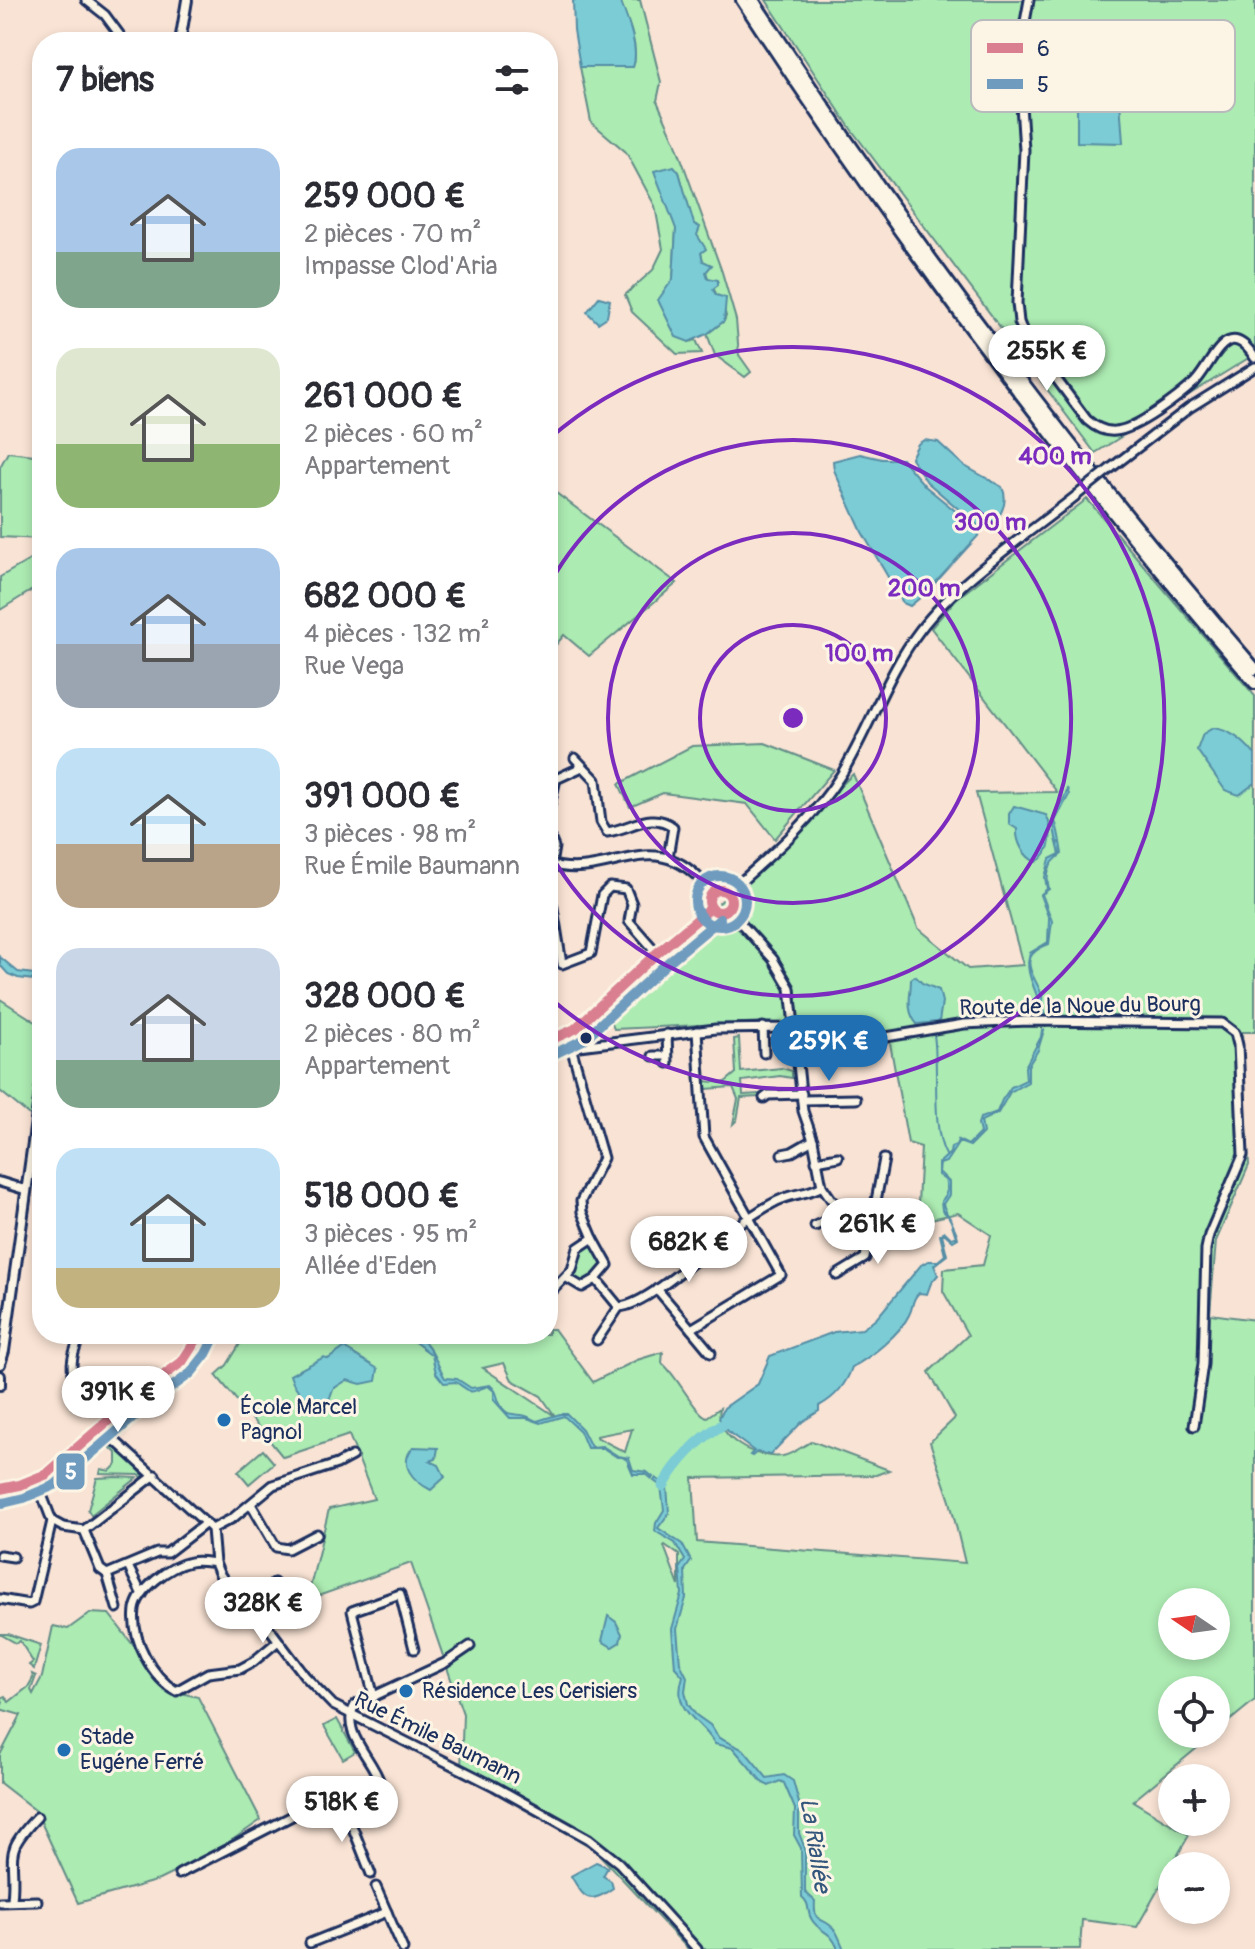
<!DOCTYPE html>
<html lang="fr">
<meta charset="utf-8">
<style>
body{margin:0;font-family:Pangolin,sans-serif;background:#f2f2f3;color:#2b2b33;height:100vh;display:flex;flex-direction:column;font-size:30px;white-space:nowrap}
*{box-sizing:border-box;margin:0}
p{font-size:26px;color:#7c7c81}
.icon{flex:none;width:44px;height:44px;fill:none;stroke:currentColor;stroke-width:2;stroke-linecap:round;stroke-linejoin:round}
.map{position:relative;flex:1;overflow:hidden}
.side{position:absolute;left:32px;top:32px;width:526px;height:1312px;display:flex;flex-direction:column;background:#fff;border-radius:32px;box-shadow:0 4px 12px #0003}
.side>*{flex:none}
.needle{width:52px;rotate:283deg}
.controls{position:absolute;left:1158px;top:1588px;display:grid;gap:16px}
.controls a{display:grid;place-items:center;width:72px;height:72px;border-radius:50%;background:#fff;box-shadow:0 4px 12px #0003;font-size:40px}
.price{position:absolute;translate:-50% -68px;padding:0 18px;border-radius:28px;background:#fff;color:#222;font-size:26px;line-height:52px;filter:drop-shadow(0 2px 4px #0008)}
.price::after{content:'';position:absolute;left:50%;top:48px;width:24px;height:18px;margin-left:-12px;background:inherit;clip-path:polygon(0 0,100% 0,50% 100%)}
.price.selected{background:#1f6fb2;color:#fff}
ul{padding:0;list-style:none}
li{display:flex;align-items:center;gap:24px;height:200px;padding:0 24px}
li span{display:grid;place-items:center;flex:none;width:224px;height:160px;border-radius:24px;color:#555}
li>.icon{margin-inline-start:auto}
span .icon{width:96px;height:96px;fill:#fffc;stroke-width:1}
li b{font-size:34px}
h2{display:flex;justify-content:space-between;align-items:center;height:96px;padding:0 24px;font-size:34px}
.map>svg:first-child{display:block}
.green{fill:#acebb2;stroke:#648d88;stroke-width:2;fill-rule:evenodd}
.water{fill:#7cccd5;stroke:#558da5;stroke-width:2}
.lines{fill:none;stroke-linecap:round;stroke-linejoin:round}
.stream{stroke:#558da5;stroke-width:2}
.river{stroke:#7cccd5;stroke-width:11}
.minor-casing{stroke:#1b2f5e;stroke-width:13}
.major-casing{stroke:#1b2f5e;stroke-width:14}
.highway-casing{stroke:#1b2f5e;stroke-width:16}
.minor{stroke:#fcf5e5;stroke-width:7}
.major{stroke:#fcf5e5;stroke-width:8}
.highway{stroke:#fcf5e5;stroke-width:10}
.minor-bridge-casing{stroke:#1b2f5e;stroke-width:13;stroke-linecap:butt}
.minor-bridge{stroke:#fcf5e5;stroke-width:7}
.bus-1-casing{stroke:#fcf5e5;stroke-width:16}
.bus-2-casing{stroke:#fcf5e5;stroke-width:16}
.bus-1{stroke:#d97f90;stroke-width:10}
.bus-2{stroke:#6e9bbe;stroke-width:10}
.ring{fill:none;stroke:#7b2cbf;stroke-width:4}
.bus-dot{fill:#1b2f5e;stroke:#fcf5e5;stroke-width:3}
.poi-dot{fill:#1f6fb2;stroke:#fcf5e5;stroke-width:3}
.labels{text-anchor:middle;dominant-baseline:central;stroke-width:6;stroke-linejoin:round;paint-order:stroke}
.street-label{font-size:22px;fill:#1b2f5e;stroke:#fcf5e5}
.poi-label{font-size:22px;fill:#1b2f5e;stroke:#fcf5e5;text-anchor:start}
.water-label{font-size:24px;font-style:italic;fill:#33567c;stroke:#fcf5e5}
.key{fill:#fcf5e5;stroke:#b8babc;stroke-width:2}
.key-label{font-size:22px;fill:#1b2f5e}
.centre{fill:#7b2cbf;stroke:#fcf5e5;stroke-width:4}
.ring-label{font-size:24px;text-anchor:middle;font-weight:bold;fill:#7b2cbf;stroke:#fcf5e5;stroke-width:6;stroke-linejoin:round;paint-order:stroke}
.line-badge{stroke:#fcf5e5;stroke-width:3}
.badge-label{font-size:22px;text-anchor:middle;font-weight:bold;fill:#fff}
</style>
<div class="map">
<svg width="1255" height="1949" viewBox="0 0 1255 1949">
<rect width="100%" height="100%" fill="#f9e3d4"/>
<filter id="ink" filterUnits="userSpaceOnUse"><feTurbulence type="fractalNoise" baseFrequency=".0125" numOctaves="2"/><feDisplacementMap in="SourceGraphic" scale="16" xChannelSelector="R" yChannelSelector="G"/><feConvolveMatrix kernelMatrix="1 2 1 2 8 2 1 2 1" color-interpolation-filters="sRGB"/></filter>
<g filter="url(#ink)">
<!-- green -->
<g class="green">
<path d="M620,0H640L661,82L657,101L675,141L722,272L736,320L739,355L751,372L745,377L715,355L707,334L724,321L726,316L723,306L708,279L679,172L674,167L676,229L673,279L689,342L696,340L702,353L677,354L632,312L625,295L653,270L663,249L655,206L626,152L591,122L580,67H633C640,48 627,18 620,0Z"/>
<path d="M766,0H1255V354L1095,453L851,129Z"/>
<path d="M8,452L42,456V539L0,537V467Z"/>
<path d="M548,487L677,583L589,656L564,635L555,646L548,631Z"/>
<path d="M1087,499L1255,696V1032H1242L1249,1165L1216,1241L1210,1314L1255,1320V1700L1216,1732V1690H1172V1734H1214L1133,1801L1189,1835L1137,1927L1082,1920L1080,1949H688L594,1849L461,1770L463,1714L411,1563L307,1600L329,1509L374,1499L349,1435L283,1457L216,1375L227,1365L246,1334H548V1329H554L593,1382L637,1360L663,1352L662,1363C677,1375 694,1412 707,1417L720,1408C714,1438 756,1460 783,1456C793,1454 803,1446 812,1441L889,1470L876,1475L693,1478L697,1542L965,1563L950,1501L930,1442L955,1418L929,1372L968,1335L943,1291L944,1269L983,1265L991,1235L958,1213L917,1222L921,1147L908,1143L890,1043L862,1031L766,1022L614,1029L607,1011L853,774L918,928L968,969L1023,965L976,793L1057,792L931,628L956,599ZM504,1363L512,1380L541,1396L555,1416L483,1368ZM632,1429L625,1452L596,1437V1436ZM665,1545L679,1555V1586L664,1546ZM1172,1602H1216V1646H1172Z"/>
<path d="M42,553V584L0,610V577Z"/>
<path d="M765,743L834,770L775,839L747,804L663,793L630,807L619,784L692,746Z"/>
<path d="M0,999L42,1026V1122L28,1114L0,1091Z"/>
<path d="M739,1038L741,1072L782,1068L792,1071V1078L780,1076L742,1081L743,1095L759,1094V1097L741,1098L737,1120L733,1124L738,1099L733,1087L706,1089L705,1081L724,1083L736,1073L734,1039Z"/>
<path d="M588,1244L595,1245L604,1259V1266L581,1284L573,1279V1275L579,1250Z"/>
<path d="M111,1445L116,1449L120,1448L144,1476L143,1478L139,1475L100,1474L101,1469L110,1471L117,1464V1454L110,1447Z"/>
<path d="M263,1450L274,1463L249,1484L238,1471Z"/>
<path d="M116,1477L137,1478L91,1515L88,1510L97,1478Z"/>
<path d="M90,1613L109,1614L168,1690L198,1697L261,1820L212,1854L159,1880L78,1903L36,1811L0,1783V1755L21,1715L0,1709L3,1702L1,1698L5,1696L9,1702L28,1687L33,1678L32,1674L36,1676L31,1690L33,1694L42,1677L53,1626L68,1629Z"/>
<path d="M0,1634H8L41,1645L34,1669L29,1665L33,1662L20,1641L16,1643Z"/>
<path d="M337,1719L355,1752L343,1759L324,1726Z"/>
</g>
<!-- water -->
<g class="water">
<path d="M573,0H620C627,18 640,49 633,67H580L574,30Z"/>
<path d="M1081,98L1120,101L1123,143L1077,142V104Z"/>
<path d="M674,166L679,172L694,224L700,227L697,235L706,249L701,253L703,261L712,265L706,272L708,278L718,280V285L713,289L716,295L726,298L724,321L707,334L689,342L676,337L658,300L673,279L676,229L654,171Z"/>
<path d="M599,297L610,300L607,317L598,323L587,312Z"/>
<path d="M924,440L938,442L963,465L1002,487C1010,504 999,522 982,529L927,482L911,458L918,444Z"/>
<path d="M860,454L882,459H902L925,486L980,531L978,536L927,592L910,606L903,603L862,532L834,470L833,461Z"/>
<path d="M1213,728C1231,730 1244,741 1255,755V783L1239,795L1225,790L1197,750L1203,734Z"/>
<path d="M1067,788L1069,795L1055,821C1059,831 1060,843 1062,854C1049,863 1045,873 1049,889L1042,894L1052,921L1049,944C1021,954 1028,967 1039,988C1043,996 1045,1012 1045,1020L1042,1021C1043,996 1022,976 1030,953L1048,942L1049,919L1040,895L1047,889L1045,877L1050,859L1060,854C1057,843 1053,830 1054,819C1055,808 1067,800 1067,788Z"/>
<path d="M1014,806L1046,815C1054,830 1052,854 1036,862C1024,857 1016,842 1017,829L1009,824V814Z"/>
<path d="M0,957L18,972L42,975V981L18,978L8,974L0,965Z"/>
<path d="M915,976L922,983L939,990L942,1002L939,1022L917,1024C905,1010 911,996 911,979Z"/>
<path d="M1042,1030H1044L1038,1050L1028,1066V1082L1010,1092L998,1113L981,1121L983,1133L970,1146L959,1142L946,1162L940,1164L939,1172L949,1182V1195L943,1204C945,1213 956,1227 958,1238L953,1241L945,1234H942L947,1255L934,1265L938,1275L931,1283L927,1294L919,1293C911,1300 914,1306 909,1315C900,1334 870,1358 852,1367C846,1385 836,1397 819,1406V1411L802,1422L770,1455L757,1452L752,1456L750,1455L754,1451L731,1434L722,1425L719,1418L724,1408L758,1384L770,1356L834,1332L862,1329L876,1319L921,1265L928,1261H938L945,1255L940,1235L944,1231L951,1238L956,1237L950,1218L942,1210L941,1201C948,1195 948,1188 945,1180L938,1175V1164L950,1153L951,1147L956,1145L958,1140L968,1145L980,1133L978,1124L980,1118L997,1112L1002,1100L1011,1087L1026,1080L1025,1067L1041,1037Z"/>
<path d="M404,1334C431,1334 434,1361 445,1378L457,1379L471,1388L490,1385C497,1391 496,1394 499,1402C507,1419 513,1412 526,1416C530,1417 533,1420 537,1421L560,1414H567L582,1429L591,1447L602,1446L618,1456L629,1458L633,1470L647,1472L653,1477L652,1479L646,1474H633L627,1460L622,1457H617L603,1448H587L580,1431L564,1416L541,1423L527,1418H510L494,1400V1391L488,1386C468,1392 476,1396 456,1382L444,1383L436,1373L432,1355Z"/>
<path d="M344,1348L378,1369L376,1381L361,1384L347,1380L333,1389L328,1403L310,1407L293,1383L290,1375L324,1357L328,1359Z"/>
<path d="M413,1447L438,1448L436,1459L430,1461L439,1465L445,1477L431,1490C413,1481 398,1465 413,1447Z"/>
<path d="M656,1478L667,1486L669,1513L658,1528L682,1544L691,1561L685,1570L686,1598L677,1629L680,1663L687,1677L685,1691L688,1704L696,1715L710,1725L719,1738L744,1750L767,1778L784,1775L793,1781L799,1803V1833L805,1849V1892L815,1901C813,1926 823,1915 835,1930C839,1936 841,1943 844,1949H838C829,1928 821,1934 812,1920C806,1911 811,1904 802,1897L801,1848L794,1835L795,1809L784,1783L780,1781L769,1786L763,1783L733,1748L715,1744C700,1718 671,1713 683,1676L675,1667L672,1629L682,1594L680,1567L685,1560L675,1543L655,1531L656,1523L664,1510L661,1486L654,1481Z"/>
<path d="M608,1616L616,1622L622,1634L620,1642L612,1647L602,1641Z"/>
<path d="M596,1862L608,1867L603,1876L611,1881L613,1888C589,1905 585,1900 571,1876Z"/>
</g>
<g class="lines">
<!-- stream -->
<path class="stream" d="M934,1035C939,1066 931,1130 946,1155"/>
<!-- river -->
<path class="river" d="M663,1486C677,1462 698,1439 722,1425"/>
<!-- minor casing -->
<g class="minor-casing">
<g id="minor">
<path d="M86,0L105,15L125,42"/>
<path d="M1029,0L1018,60L1024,150L1017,303L1019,322L1025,337L1087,420C1095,427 1105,432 1115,431C1136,430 1180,396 1195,382C1213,363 1227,314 1255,358"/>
<path d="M1111,468L1189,408L1255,367"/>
<path d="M575,758L596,780L601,822L607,832C631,829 651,810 673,827L668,857"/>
<path d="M548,814L556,779L582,767"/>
<path d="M548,833L554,847L548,883"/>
<path d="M548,864C613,883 655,818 712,893"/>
<path d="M548,890L553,908L562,964L591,953L602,895L610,887L626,889L632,904L629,921L657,953"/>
<circle cx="720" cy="901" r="11"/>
<path d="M728,893C769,857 812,821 841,775C870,728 887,673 920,630C959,579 1027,535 1077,495"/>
<path d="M727,908L773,959L790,988L803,1111L813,1140L822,1186L831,1199L844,1212L854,1218L883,1228"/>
<path d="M763,1027L764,1053"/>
<path d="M667,1034L668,1063"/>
<path d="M548,1041L575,1029L657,953L711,908"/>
<path d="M830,1053L833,1033"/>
<path d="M653,1056H667"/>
<path d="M764,1098L768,1095L802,1094"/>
<path d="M802,1100L856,1099"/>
<path d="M782,1154L792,1152L813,1140"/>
<path d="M816,1161L838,1157"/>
<path d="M0,1182L26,1190"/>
<path d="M815,1226L835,1217L842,1210"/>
<path d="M837,1275L865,1258L884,1159"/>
<path d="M567,1278L582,1287L596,1279L608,1265L593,1238L582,1212L581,1201L603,1158L571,1047L716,1029L793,1028L874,1039L964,1024L1028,1021L1222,1023L1235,1033L1238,1045L1243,1155L1209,1235L1206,1249L1203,1364L1194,1426"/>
<path d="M596,1279L619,1307"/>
<path d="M657,1289L691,1329L781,1275L704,1137L697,1031"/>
<path d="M548,1295L572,1270L578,1248L593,1238"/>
<path d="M619,1307C651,1305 719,1237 750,1217C760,1211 771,1203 782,1199C795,1193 809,1194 822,1186"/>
<path d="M691,1329L711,1353"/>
<path d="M82,1334C57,1380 83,1388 113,1416"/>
<path d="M597,1340L619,1307"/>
<path d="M101,1428L212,1529L215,1563L219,1573L228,1586L257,1612L305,1676L333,1705L494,1786L589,1839L619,1863L697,1949"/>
<path d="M36,1479L52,1521L63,1527L84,1530L155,1475"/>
<path d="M0,1489L20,1485L47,1474L141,1392L182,1362L194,1347L200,1334"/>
<path d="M251,1504L276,1547L288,1549L317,1534"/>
<path d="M212,1529L233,1518L273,1485L337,1464L352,1456"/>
<path d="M84,1530L100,1569L107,1574L157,1553H167L206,1523"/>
<path d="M0,1555L13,1557"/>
<path d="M215,1563C207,1562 198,1560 190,1562C170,1566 138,1589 135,1610C131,1639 152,1677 176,1691L208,1673L240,1669L253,1662L278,1641"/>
<path d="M128,1566L142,1595"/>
<path d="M107,1574L117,1608"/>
<path d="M0,1599L29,1604L33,1602L52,1521"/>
<path d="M261,1617L278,1605L274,1583"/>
<path d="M374,1697L352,1611L400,1594L414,1649"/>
<path d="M343,1803L371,1874"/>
<path d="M179,1874L298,1813L324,1803L352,1802L368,1796L380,1783C373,1758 339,1732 355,1705L445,1663L470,1646"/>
<path d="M376,1887L403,1949"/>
<path d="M12,1900C17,1854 0,1856 37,1817"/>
<path d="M0,1902L37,1901"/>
<path d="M310,1943L387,1912"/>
</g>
</g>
<!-- major casing -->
<g class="major-casing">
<g id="major">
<path d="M180,42L187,0"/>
<path d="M0,1364L4,1351L42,1078"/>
<path d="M0,1376V1385"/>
</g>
</g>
<!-- highway casing -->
<g class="highway-casing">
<g id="highway">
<path d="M742,0C898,239 1069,467 1255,683"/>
<path d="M753,0C905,234 1073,457 1255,669"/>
</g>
</g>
<!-- minor -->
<use href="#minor" class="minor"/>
<!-- major -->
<use href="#major" class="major"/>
<!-- highway -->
<use href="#highway" class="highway"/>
<!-- minor-bridge casing -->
<g class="minor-bridge-casing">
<path id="minor-bridge" d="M1077,495L1111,468"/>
</g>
<!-- minor-bridge -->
<use href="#minor-bridge" class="minor-bridge"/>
<!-- bus-1 casing -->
<g class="bus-1-casing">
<g id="bus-1">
<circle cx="720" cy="901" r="11"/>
<path d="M548,1041L575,1029L657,953L711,908"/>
<path d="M0,1489L20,1485L47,1474L141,1392L182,1362L200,1334"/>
</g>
</g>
<!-- bus-2 casing -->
<g class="bus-2-casing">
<g id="bus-2">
<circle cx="720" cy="901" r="25"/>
<path d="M554,1054L583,1040L666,964L720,919"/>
<path d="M3,1503L24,1498L55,1485L150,1403L191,1373L206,1354L213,1340"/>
</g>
</g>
<!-- bus-1 -->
<use href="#bus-1" class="bus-1"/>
<!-- bus-2 -->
<use href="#bus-2" class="bus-2"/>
</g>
</g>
<!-- distance rings -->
<g class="ring">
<circle cx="793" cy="718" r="93"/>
<circle cx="793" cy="718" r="185"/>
<path d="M549 585A278 278 0 1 1 549 851"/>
<path d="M550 438A371 371 0 1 1 550 998"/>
</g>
<!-- markers -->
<circle class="bus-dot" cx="586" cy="1038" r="7"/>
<g class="poi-dot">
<circle cx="224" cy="1420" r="8"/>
<circle cx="406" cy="1691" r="8"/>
<circle cx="64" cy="1750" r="8"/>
</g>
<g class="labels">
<!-- street labels -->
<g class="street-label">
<text transform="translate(1080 1006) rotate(-1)">Route de la Noue du Bourg</text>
<text transform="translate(438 1738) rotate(26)">Rue Émile Baumann</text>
</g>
<!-- poi labels -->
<g class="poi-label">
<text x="240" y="1407">École Marcel<tspan x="240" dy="25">Pagnol</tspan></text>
<text x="422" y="1691">Résidence Les Cerisiers</text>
<text x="80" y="1737">Stade<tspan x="80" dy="25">Eugéne Ferré</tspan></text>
</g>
<!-- water labels -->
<g class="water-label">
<text transform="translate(815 1845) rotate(81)">La Riallée</text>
</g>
</g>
<!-- legend -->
<rect x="971" y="20" width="264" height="92" rx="12" class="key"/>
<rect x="987" y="43" width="36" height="10" fill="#d97f90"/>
<rect x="987" y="79" width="36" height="10" fill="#6e9bbe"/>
<g class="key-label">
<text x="1037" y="56">6</text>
<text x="1037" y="92">5</text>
</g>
<circle cx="793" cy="718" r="12" class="centre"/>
<g class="ring-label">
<text x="1055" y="464">400 m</text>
<text x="990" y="530">300 m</text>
<text x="924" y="596">200 m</text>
<text x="859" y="661">100 m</text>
</g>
<rect class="line-badge" x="55" y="1452" width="31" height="39" rx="8" fill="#6e9bbe"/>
<g class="badge-label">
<text x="71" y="1479">5</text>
</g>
</svg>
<div class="controls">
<a><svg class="needle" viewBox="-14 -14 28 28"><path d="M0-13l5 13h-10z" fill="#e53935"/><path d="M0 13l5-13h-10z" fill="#7c7c81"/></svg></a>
<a><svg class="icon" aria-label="locate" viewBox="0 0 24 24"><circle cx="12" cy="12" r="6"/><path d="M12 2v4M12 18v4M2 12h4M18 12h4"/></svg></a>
<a>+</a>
<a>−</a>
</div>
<b class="price" style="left:1047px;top:393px">255K €</b>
<b class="price selected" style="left:829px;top:1083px">259K €</b>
<b class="price" style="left:878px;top:1266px">261K €</b>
<b class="price" style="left:689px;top:1284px">682K €</b>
<b class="price" style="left:118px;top:1434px">391K €</b>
<b class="price" style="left:263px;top:1645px">328K €</b>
<b class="price" style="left:342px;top:1844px">518K €</b>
<section class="side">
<h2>7 biens<svg class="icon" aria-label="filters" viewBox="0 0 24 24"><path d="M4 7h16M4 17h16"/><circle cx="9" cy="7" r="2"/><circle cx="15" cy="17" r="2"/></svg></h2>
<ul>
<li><span style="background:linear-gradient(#a9c7e8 65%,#7fa58c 0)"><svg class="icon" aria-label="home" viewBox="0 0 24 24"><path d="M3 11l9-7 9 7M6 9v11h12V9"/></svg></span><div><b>259 000 €</b><p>2 pièces · 70 m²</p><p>Impasse Clod'Aria</p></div></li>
<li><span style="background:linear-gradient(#dfe7d0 60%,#8fb573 0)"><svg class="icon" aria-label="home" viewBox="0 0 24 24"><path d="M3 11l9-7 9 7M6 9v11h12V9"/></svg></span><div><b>261 000 €</b><p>2 pièces · 60 m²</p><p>Appartement</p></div></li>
<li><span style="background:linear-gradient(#a9c7e8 60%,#9aa5b1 0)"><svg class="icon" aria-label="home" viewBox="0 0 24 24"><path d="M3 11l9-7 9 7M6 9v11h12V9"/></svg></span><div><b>682 000 €</b><p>4 pièces · 132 m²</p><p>Rue Vega</p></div></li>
<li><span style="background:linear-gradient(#bfe0f5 60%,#b9a48a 0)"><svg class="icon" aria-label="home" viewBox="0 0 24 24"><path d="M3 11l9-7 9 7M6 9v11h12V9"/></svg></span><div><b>391 000 €</b><p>3 pièces · 98 m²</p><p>Rue Émile Baumann</p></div></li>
<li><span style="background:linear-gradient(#c9d6e8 70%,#7fa58c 0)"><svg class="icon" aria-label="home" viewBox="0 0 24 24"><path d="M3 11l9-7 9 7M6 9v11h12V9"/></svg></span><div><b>328 000 €</b><p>2 pièces · 80 m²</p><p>Appartement</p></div></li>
<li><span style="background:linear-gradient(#bfe0f5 75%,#c2b280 0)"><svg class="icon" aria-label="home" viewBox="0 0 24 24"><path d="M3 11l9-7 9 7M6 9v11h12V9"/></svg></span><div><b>518 000 €</b><p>3 pièces · 95 m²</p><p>Allée d'Eden</p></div></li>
</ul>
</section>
</div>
